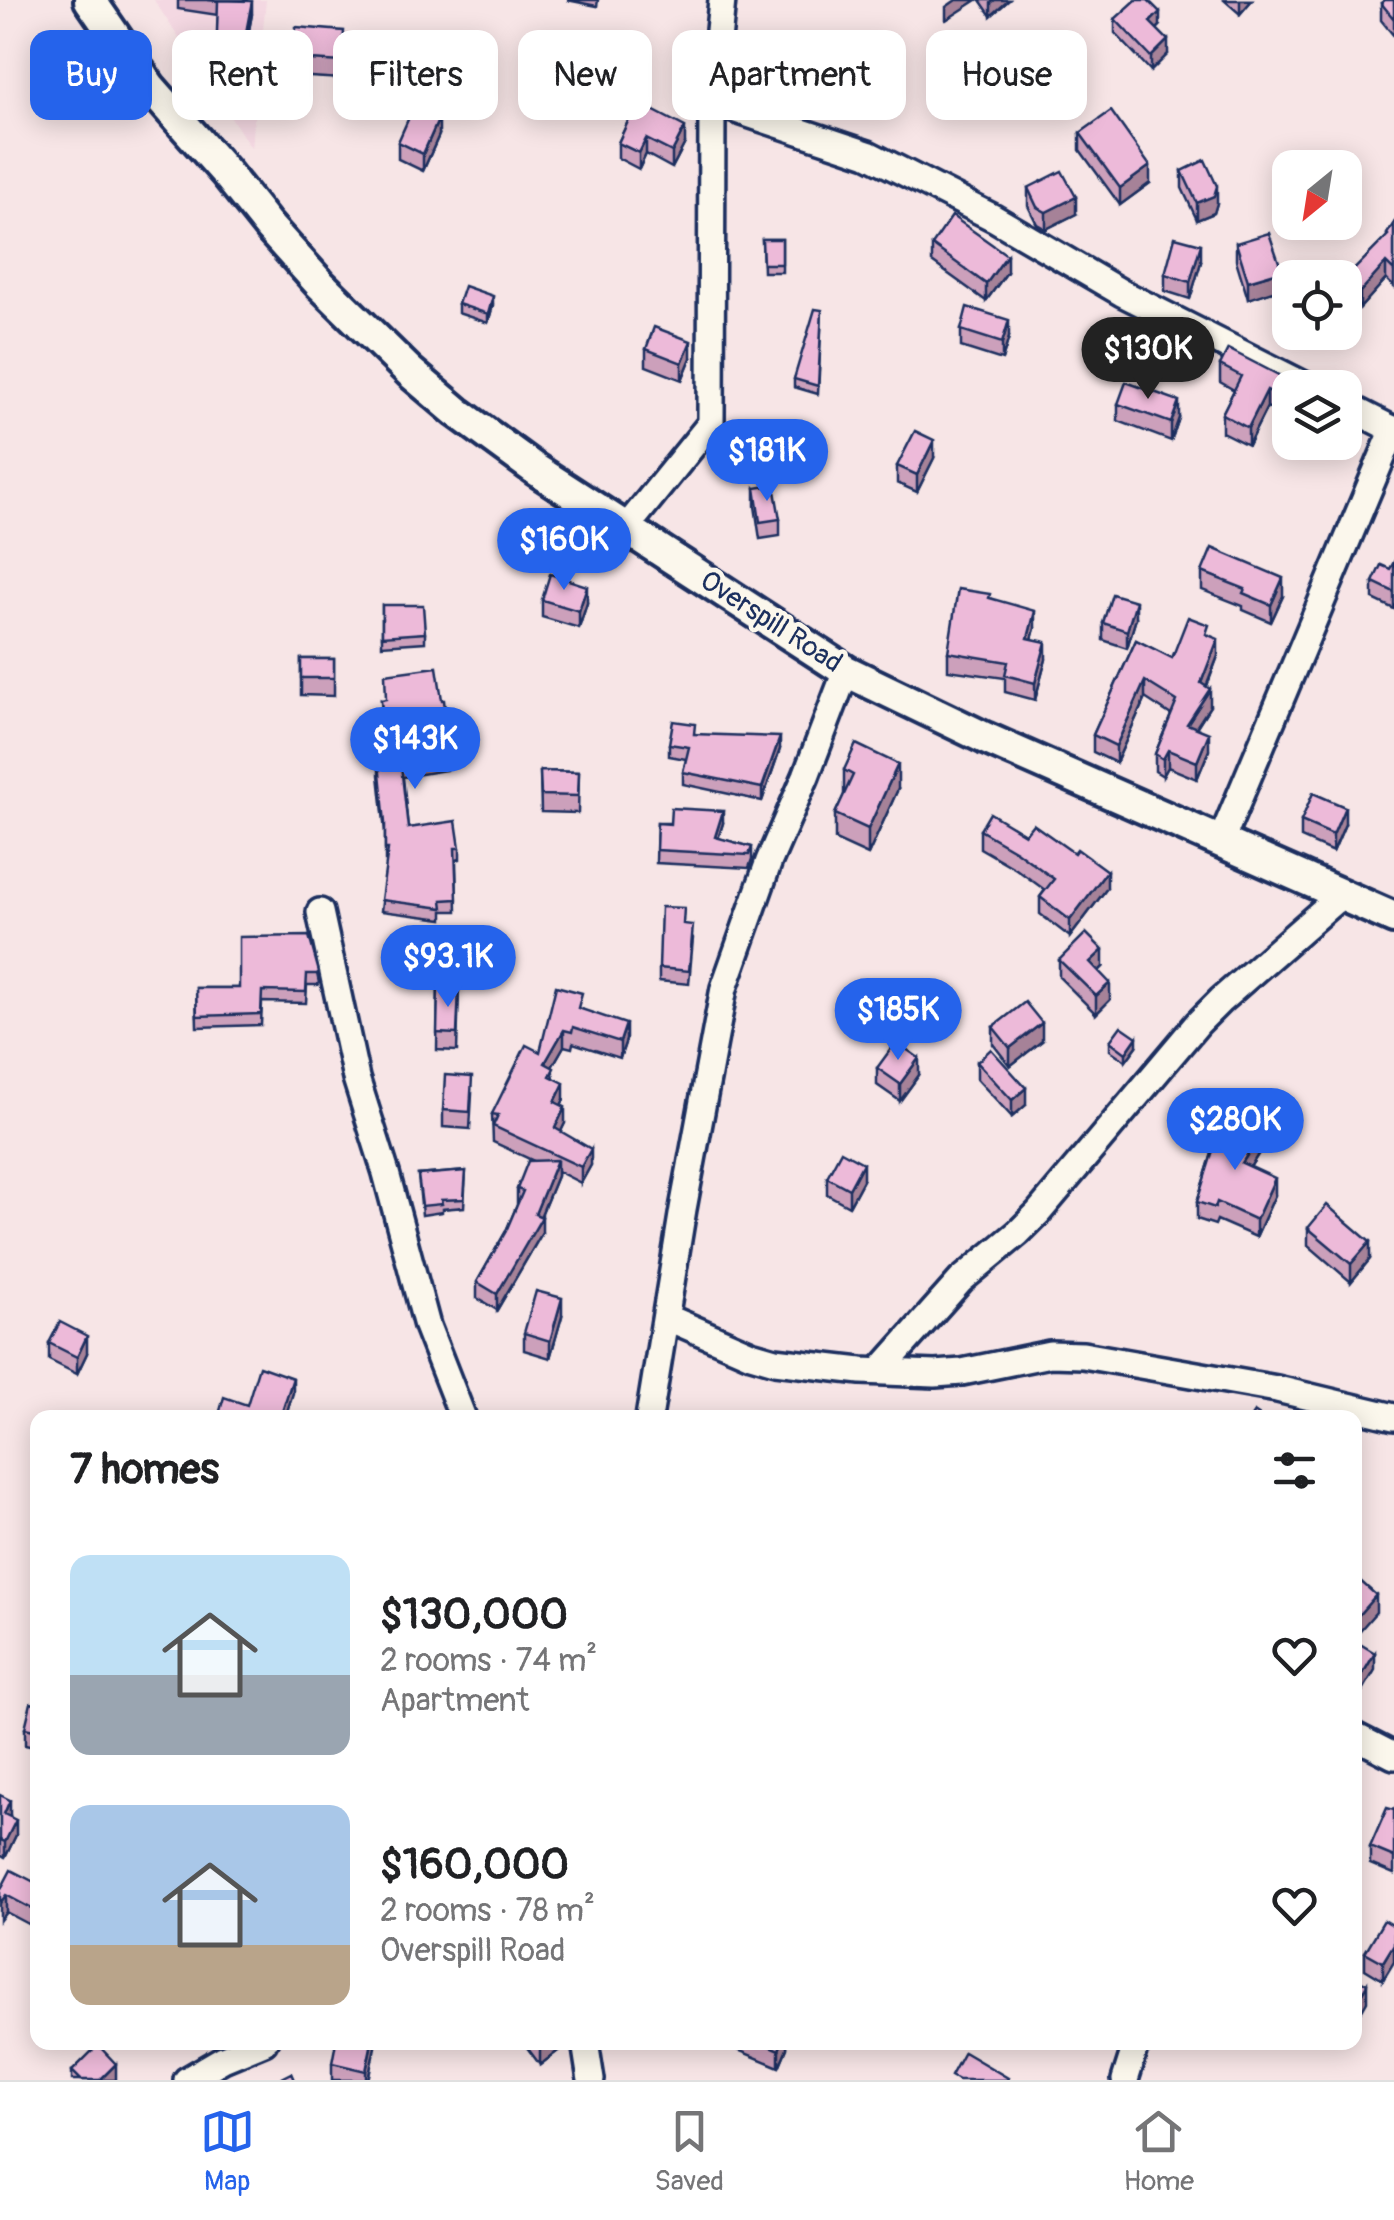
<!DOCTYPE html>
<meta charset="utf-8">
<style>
body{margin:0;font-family:Pangolin,sans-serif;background:#f2f2f2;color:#202124;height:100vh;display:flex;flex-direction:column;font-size:38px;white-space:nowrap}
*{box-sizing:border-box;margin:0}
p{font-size:32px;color:#757577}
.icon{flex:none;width:55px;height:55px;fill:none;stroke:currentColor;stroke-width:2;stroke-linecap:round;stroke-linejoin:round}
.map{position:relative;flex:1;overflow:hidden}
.sheet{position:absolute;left:30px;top:1410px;width:1332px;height:640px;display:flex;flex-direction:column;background:#fff;border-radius:20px;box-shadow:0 5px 25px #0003}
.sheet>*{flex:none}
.top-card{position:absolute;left:30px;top:30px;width:1335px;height:90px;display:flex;gap:20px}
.needle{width:65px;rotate:210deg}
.controls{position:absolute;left:1272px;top:150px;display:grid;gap:20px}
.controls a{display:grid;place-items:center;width:90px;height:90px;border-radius:20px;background:#fff;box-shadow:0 5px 25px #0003;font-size:50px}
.price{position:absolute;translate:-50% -85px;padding:0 22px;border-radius:35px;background:#2563eb;color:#fff;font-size:32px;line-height:65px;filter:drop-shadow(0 2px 5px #0008)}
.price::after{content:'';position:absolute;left:50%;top:60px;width:30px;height:22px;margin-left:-15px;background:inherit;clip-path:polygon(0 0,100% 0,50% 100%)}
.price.active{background:#222;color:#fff}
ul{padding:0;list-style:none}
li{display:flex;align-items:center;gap:30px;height:250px;padding:0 40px}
li span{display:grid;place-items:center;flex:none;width:280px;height:200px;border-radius:20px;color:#555}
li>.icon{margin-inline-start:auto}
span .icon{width:120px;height:120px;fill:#fffc;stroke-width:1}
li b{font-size:42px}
h2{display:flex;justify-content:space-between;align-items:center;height:120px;padding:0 40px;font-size:42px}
.pill{padding:0 35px;border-radius:20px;background:#fff;box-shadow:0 5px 25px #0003;font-size:35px;line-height:90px}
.pill.active{background:#2563eb;color:#fff}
.tab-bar{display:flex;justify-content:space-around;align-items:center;height:140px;border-top:2px solid #e0e0e0;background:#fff;font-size:28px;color:#757577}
.tab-bar a{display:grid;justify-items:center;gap:5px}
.tab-bar .active{color:#2563eb}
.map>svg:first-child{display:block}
.built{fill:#f4d8e2}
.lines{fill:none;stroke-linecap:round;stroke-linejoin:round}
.minor-casing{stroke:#1b2f5e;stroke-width:32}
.tertiary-casing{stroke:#1b2f5e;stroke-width:38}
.minor{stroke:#fbf7ec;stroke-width:25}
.tertiary{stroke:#fbf7ec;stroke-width:30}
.wall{fill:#cca0bb;stroke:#1b2f5e;stroke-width:2.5}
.shaded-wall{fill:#a68298;stroke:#1b2f5e;stroke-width:2.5}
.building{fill:#edbad9;stroke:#1b2f5e;stroke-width:2.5}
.labels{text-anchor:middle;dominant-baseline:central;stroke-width:9;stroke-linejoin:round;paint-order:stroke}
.street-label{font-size:28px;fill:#1b2f5e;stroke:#fbf7ec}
</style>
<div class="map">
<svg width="1394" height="2080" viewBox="0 0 1394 2080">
<rect width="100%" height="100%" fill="#f7e5e6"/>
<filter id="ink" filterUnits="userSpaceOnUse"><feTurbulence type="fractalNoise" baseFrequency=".01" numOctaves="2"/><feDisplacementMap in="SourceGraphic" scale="20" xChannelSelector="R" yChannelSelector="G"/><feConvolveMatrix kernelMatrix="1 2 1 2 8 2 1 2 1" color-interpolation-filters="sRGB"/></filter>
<g filter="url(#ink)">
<!-- built -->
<path class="built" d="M154,0H266L251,148Z"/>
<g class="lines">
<!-- minor casing -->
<g class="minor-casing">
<g id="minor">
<path d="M712,102L868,154L994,218L1122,293L1310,388"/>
<path d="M1345,405L1394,430"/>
<path d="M626,528L711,423L712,102L722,0"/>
<path d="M1221,841L1394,429"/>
<path d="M320,912L356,1078L386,1173L427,1326L463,1418"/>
<path d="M666,1317L751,1354L775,1361L861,1371L935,1374L962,1372L1050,1354L1083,1355L1277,1389L1394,1417"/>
<path d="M880,1371L961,1280L1018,1233L1038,1213L1198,1023L1221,1000L1342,894"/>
<path d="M649,1418L683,1209L724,988L769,861L806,776L846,671"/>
<path d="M1355,1736L1394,1756"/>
<path d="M585,2042L591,2080"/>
<path d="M187,2080L223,2059L264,2042"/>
<path d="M1125,2080L1137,2042"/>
</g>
</g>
<!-- tertiary casing -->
<g class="tertiary-casing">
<path id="tertiary" d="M90,0L150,87L226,173L269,227L320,284L410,372L457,412L535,469L846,671L985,738L1394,918"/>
</g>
<!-- minor -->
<use href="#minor" class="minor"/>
<!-- tertiary -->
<use href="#tertiary" class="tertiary"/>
</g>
<!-- wall -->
<g class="wall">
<path d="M178,0H247L252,14L245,51H242L249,91V104L226,103L227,72L216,74L218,15L178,9Z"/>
<path d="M567,0H598L597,6Z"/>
<path d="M980,0H1009L991,16Z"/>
<path d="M1224,0H1252L1240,14Z"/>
<path d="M1394,0V36L1381,20V3Z"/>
<path d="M1115,19L1160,26L1157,29L1168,54L1151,71L1115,33Z"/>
<path d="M344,48L342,79L294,76V59Z"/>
<path d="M1028,62L1072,103L1052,112L1028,79Z"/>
<path d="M637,102L685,143L672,168L646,154L639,169L618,158V143Z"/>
<path d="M1080,133L1150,183L1120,205L1080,150Z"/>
<path d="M439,135L423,171L398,159V142Z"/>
<path d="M1182,171L1217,203L1214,213L1197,220L1182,188Z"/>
<path d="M1028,188L1076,214L1046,229L1037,224L1028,206Z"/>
<path d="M1394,223V287L1386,279L1360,308L1346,294V278L1387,237V234Z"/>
<path d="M762,239H782V272H763Z"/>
<path d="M1236,243L1282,288L1248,299L1236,260Z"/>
<path d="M932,245L1007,272L986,301L932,262Z"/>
<path d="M1201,262L1190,299L1165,291V274Z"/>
<path d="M458,304L493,305L488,323L458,313Z"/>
<path d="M822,310L818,394L794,387V379Z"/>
<path d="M961,330L1009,337L1002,360L961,347Z"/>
<path d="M646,349L691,358L682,380L646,366Z"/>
<path d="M1220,365L1296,388H1290V412L1287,418L1267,407L1248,445L1222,432V414L1234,390L1220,382Z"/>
<path d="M1118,404L1179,418L1171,441L1118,421Z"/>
<path d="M934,458L917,492L897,483V466Z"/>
<path d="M755,488L780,519V536L760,539L755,506Z"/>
<path d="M1394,562V609L1373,599V582L1390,569Z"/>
<path d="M1202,572L1283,596L1271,622L1243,610V606L1202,590Z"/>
<path d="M990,598L1035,628L1032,639L1046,659L1035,700L1005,692V678L948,670V652Z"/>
<path d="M542,600L587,603L579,628L542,617Z"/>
<path d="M382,605L425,633V642L382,645Z"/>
<path d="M1136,618L1127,648L1103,640V623Z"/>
<path d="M1209,635L1218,656L1207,686L1210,706L1196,728L1209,750L1197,779L1168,767L1163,776L1155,771V754L1171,715L1145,698L1116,763L1093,752V735L1136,640L1172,658Z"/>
<path d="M301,659H334V696L301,695Z"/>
<path d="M381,700L448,739V750H444L446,770L403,777L408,828L460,848V859L456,860L457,911H443V919L381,911L387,861H385V832L379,775V763L386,762Z"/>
<path d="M695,734L780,749L762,801L683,784V772L686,759L669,756V744Z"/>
<path d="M844,770L898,789L868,855L835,840V814L844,795Z"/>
<path d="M540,771L579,772L578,813L541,812Z"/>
<path d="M1301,821L1345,824L1333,852L1301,838Z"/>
<path d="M657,823H723L718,838L752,847V859L749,868L656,863Z"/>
<path d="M980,830L1025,834L1074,853L1107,888L1070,937L1040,914V897L1045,890L1016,869L980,848Z"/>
<path d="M684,924L693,938L689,984L659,981V968Z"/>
<path d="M309,936L319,983L317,985H307L306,1003L262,1002L261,1025L197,1027L196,988H239Z"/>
<path d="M1059,960L1103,967L1099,971L1110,1000L1096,1014L1059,977Z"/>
<path d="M438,986L459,987L457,1051L437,1050Z"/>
<path d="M582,1009L626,1040L620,1058L573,1043L572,1048L564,1046L552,1067L554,1078L564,1099L561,1105L565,1123L561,1131L591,1165L581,1183L557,1171V1176L540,1217L542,1233L497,1310L477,1298V1282L506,1231L517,1205V1189L534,1161L493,1142L492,1114L540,1052Z"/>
<path d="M993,1027L1042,1041L1010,1066L993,1044Z"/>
<path d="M1110,1041L1137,1046L1126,1061L1110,1050Z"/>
<path d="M977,1062L1026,1105L1012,1117L977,1079Z"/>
<path d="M877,1068L919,1075L900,1101L877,1085Z"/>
<path d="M472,1094L470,1129L443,1127V1110Z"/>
<path d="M1213,1143L1259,1153L1250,1167L1275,1195L1256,1237L1217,1220L1215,1225L1197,1219V1202L1213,1150Z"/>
<path d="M466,1171L464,1207L442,1209V1212L422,1215L418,1175Z"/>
<path d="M827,1177L863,1180L849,1206L827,1194Z"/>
<path d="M1308,1228L1370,1259L1351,1282L1308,1245Z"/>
<path d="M562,1316L550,1358L524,1350V1333Z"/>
<path d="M49,1343L87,1353L77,1374L49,1360Z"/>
<path d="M38,1705V1748L25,1745V1728Z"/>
<path d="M0,1795L10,1815L16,1835L5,1858L0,1855Z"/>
<path d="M1394,1810V1874L1370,1864V1847Z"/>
<path d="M38,1884V1929L6,1912L2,1887Z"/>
<path d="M1394,1926L1383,1980L1365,1969V1952Z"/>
<path d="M375,2042L368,2080H332V2063Z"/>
<path d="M523,2042H562V2048L540,2065Z"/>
<path d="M728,2042H787V2048L779,2067L728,2046Z"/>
<path d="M72,2071L116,2080H72Z"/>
</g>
<!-- shaded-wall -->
<g class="shaded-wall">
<path d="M956,0H977L946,20V7Z"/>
<path d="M995,0H1009L991,16V3Z"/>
<path d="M1240,0H1252L1240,14Z"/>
<path d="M252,1V14L245,51V38Z"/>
<path d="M1160,12V26L1150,36V22Z"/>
<path d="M1168,40V54L1151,71V57Z"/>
<path d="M1072,86V103L1052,112V94Z"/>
<path d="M439,118V135L423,171V154Z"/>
<path d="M685,127V143L672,168V152Z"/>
<path d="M646,139V154L639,169V153Z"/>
<path d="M1150,166V183L1120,205V188Z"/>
<path d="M1217,186V203L1214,213L1197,220V203Z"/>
<path d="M1076,197V214L1046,229V212Z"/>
<path d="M1201,244V262L1190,299V282Z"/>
<path d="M1007,255V272L986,301V284Z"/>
<path d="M1386,263V279L1360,308V292Z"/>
<path d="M1282,271V288L1248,299V281Z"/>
<path d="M493,296V305L488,323V314Z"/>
<path d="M1009,320V337L1002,360V343Z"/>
<path d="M691,341V358L682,380V363Z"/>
<path d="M1267,390V407L1248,445V428Z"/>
<path d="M1290,395V412L1287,418V401Z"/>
<path d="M1179,401V418L1171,441V423Z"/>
<path d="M934,440V458L917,492V475Z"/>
<path d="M1283,578V596L1271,622V605Z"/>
<path d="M587,586V603L579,628V611Z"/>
<path d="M1136,601V618L1127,648V631Z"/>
<path d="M1035,611V628L1028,655V638Z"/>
<path d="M1218,639V656L1201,700V683Z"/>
<path d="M1046,642V659L1035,700V683Z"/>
<path d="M1145,681V698L1116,763V746Z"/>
<path d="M1210,689V706L1187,741V724Z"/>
<path d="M1209,733V750L1197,779V762Z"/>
<path d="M780,737V749L762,801V788Z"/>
<path d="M1168,750V767L1163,776V759Z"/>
<path d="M898,764V789L868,855V829Z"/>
<path d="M1345,807V824L1333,852V835Z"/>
<path d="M723,811V823L715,849V837Z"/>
<path d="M1107,871V888L1070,937V920Z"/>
<path d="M1103,950V967L1090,980V962Z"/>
<path d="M1110,983V1000L1096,1014V996Z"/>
<path d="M1042,1023V1041L1010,1066V1048Z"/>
<path d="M626,1024V1040L620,1058V1042Z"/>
<path d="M564,1030V1046L545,1079V1063Z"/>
<path d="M1137,1037V1046L1126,1061V1053Z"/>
<path d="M919,1058V1075L900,1101V1084Z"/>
<path d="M564,1083V1099L555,1118V1102Z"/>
<path d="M1026,1088V1105L1012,1117V1100Z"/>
<path d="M565,1107V1123L555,1144V1128Z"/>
<path d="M1259,1136V1153L1242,1180V1163Z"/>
<path d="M591,1149V1165L581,1183V1167Z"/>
<path d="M557,1160V1176L536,1227L542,1217V1233L497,1310V1294L535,1214Z"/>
<path d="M863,1163V1180L849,1206V1189Z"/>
<path d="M1275,1178V1195L1256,1237V1220Z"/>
<path d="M1370,1242V1259L1351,1282V1264Z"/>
<path d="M562,1298V1316L550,1358V1341Z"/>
<path d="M87,1336V1353L77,1374V1357Z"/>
<path d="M293,1378V1393L285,1418H280Z"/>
<path d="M1376,1595V1612L1355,1636V1619Z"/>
<path d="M1375,1653V1670L1355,1704V1687Z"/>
<path d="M10,1800V1815L4,1830V1814Z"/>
<path d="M16,1820V1835L5,1858V1842Z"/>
<path d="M6,1895V1912L0,1920V1903Z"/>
<path d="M1394,1944V1962L1383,1980V1962Z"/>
<path d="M1367,1984V2001L1355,2022V2005Z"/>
<path d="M372,2042H375V2047L368,2080H366V2071Z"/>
<path d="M547,2042H562V2048L540,2065V2048Z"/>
<path d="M782,2042H787V2048L779,2067V2050Z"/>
<path d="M116,2064V2080H100Z"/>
</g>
<!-- building -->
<g class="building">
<path d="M208,0L252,1L245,38H240L249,91L226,89L228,59L216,61L218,1Z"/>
<path d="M1136,0H1148L1160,12L1150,22L1168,40L1151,57L1115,19Z"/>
<path d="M1385,0H1394V19L1381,3Z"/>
<path d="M296,27L344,31L342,62L294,59Z"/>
<path d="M1055,49L1072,86L1052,94L1028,62Z"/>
<path d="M637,102L685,127L672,152L646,139L639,153L618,143Z"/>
<path d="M414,106L439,118L423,154L398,142Z"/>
<path d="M1111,111L1150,166L1120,188L1080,133Z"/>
<path d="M1205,160L1217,186L1214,196L1197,203L1182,171Z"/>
<path d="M1062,171L1076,197L1046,212L1037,207L1028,188Z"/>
<path d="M952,216L1007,255L986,284L932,245Z"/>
<path d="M1394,223V271L1386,263L1360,292L1346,278L1388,235L1387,234Z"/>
<path d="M1269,233L1282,271L1248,281L1236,243Z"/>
<path d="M1175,237L1201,244L1190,282L1165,274Z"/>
<path d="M762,239H782V264H763Z"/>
<path d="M464,286L493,296L488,314L458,304Z"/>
<path d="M967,307L1009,320L1002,343L961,330Z"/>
<path d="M815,309L822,310L818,386L794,379Z"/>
<path d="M654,327L691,341L682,363L646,349Z"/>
<path d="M1228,349L1296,384L1294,388H1290V395L1287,401L1267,390L1248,428L1222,414L1241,376L1220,365Z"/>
<path d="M1126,382L1179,401L1171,423L1118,404Z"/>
<path d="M915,431L934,440L917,475L897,466Z"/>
<path d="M774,485L780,519L760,522L755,488Z"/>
<path d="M1212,548L1283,578L1271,605L1243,593L1245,589L1202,572Z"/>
<path d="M1394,562V592L1373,582L1381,565L1390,569Z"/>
<path d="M550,574L587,586L579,611L542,600Z"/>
<path d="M958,589L990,594L989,598L1035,611L1028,638L1046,642L1035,683L1005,675L1008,662L948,652Z"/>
<path d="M1112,594L1136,601L1127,631L1103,623Z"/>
<path d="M382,605H423L425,633L382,636Z"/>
<path d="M1188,617L1209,625L1206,634L1218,639L1201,683L1210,689L1187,724L1209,733L1197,762L1168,750L1163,759L1155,754L1177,701L1145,681L1116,746L1093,735L1136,640L1172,658Z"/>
<rect x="301" y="659" width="33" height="19"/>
<path d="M437,667L442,700H444L448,739H443L446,759L401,765L408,828L456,821L460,848H455L457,899L442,900L443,908L381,900L388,849H385V823L379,763L387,762L381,700L386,699L385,674Z"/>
<path d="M673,721L695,724L694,734L780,737L762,788L683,772L689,747L669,744Z"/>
<path d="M856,744L898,764L868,829L835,814L853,775L844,770Z"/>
<path d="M540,771L579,772L578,796L541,795Z"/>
<path d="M1313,793L1345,807L1333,835L1301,821Z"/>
<path d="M671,808L723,811L715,837L752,847L749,855L656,850L657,823L670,824Z"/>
<path d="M990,813L1025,834L1033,824L1074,853L1077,849L1107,871L1070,920L1040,897L1054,879L1016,851L980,830Z"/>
<path d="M661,907L684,908L683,924L693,925L689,971L659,968Z"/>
<path d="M1086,933L1103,950L1090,962L1110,983L1096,996L1059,960Z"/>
<path d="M309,936L319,972L317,974H307L306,992L262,991L261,1014L197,1016L196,988H239V937Z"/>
<path d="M438,986L459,987L457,1034L437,1033Z"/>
<path d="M556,986L582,993L578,1008L626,1024L620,1042L573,1027L572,1032L564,1030L545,1063L554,1068L550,1076L564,1083L555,1102L565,1107L555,1128L591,1149L581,1167L493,1126L498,1115L492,1114L526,1045L540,1052Z"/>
<path d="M1025,1002L1042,1023L1010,1048L993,1027Z"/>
<path d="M1121,1026L1137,1037L1126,1053L1110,1041Z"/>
<path d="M896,1042L919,1058L900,1084L877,1068Z"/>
<path d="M991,1049L1026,1088L1012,1100L977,1062Z"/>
<path d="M445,1075L472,1077L470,1112L443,1110Z"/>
<path d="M1230,1117L1259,1136L1242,1163L1275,1178L1256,1220L1217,1202L1215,1208L1197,1202L1215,1144L1213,1143Z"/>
<path d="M841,1151L863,1163L849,1189L827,1177Z"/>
<path d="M557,1160L535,1214L542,1217L497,1294L477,1282L506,1231L523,1191L517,1189L528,1161Z"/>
<path d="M466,1171L464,1199L441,1200L442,1204L422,1206L418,1175Z"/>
<path d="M1327,1205L1370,1242L1351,1264L1308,1228Z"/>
<path d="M536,1291L562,1298L550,1341L524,1333Z"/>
<path d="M60,1322L87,1336L77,1357L49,1343Z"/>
<path d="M259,1366L293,1378L280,1418H218L224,1397L247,1405Z"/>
<path d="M1254,1412L1263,1418H1250Z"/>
<path d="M1357,1578L1376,1595L1355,1619V1580Z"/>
<path d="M1355,1641L1375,1653L1355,1687Z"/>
<path d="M31,1703L38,1705V1731L25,1728Z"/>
<path d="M0,1795L10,1800L4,1814L16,1820L5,1842L0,1840Z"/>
<path d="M1387,1808L1394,1810V1857L1370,1847Z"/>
<path d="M11,1870L38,1884V1912L6,1895L0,1903V1886L2,1887Z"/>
<path d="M1384,1920L1394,1926V1944L1383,1962L1365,1952Z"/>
<path d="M1355,1977L1367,1984L1355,2005Z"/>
<path d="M336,2042H372L366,2071L332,2063Z"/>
<path d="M761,2042H782L779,2050Z"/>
<path d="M98,2045L116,2064L100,2080H81L72,2071Z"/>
<path d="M964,2052L1008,2078L1007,2080H958L951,2076Z"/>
<path d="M292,2073L295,2080H278Z"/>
</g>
</g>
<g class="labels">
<!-- street labels -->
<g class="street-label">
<text transform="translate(771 622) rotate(33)">Overspill Road</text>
</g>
</g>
</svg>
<div class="controls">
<a><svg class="needle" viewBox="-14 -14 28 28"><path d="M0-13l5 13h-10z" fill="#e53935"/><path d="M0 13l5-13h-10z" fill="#757577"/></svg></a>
<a><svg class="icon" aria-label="locate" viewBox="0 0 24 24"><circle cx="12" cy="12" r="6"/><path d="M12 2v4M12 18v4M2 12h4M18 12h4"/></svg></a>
<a><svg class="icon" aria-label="layers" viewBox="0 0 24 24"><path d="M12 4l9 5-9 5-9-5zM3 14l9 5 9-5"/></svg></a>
</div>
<b class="price active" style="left:1148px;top:402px">$130K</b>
<b class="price" style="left:767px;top:504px">$181K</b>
<b class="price" style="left:564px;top:593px">$160K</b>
<b class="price" style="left:415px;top:792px">$143K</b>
<b class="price" style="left:448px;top:1010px">$93.1K</b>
<b class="price" style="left:898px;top:1063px">$185K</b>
<b class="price" style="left:1235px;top:1173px">$280K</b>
<div class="top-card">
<a class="pill active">Buy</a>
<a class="pill">Rent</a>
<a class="pill">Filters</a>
<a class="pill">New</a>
<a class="pill">Apartment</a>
<a class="pill">House</a>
</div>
<section class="sheet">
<h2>7 homes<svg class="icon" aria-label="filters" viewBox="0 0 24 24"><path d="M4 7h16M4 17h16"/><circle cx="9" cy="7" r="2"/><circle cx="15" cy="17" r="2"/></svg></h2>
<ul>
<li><span style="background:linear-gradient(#bfe0f5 60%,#9aa5b1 0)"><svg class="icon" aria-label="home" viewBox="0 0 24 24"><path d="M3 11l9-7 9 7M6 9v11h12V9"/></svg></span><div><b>$130,000</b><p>2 rooms · 74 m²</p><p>Apartment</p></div><svg class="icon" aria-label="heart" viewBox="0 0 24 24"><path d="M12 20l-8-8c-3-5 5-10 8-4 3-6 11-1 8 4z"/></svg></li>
<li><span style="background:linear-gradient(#a9c7e8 70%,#b9a48a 0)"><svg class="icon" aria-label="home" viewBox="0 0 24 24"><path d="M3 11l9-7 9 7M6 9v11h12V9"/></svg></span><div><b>$160,000</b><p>2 rooms · 78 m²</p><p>Overspill Road</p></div><svg class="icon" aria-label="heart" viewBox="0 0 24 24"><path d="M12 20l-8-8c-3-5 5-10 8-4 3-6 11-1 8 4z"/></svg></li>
</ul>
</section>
</div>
<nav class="tab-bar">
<a class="active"><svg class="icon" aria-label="map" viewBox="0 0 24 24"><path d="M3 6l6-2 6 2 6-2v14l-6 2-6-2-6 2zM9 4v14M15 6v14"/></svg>Map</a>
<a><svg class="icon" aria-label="saved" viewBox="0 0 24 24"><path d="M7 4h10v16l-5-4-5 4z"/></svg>Saved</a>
<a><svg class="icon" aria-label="home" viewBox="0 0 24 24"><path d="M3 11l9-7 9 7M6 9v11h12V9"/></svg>Home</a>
</nav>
